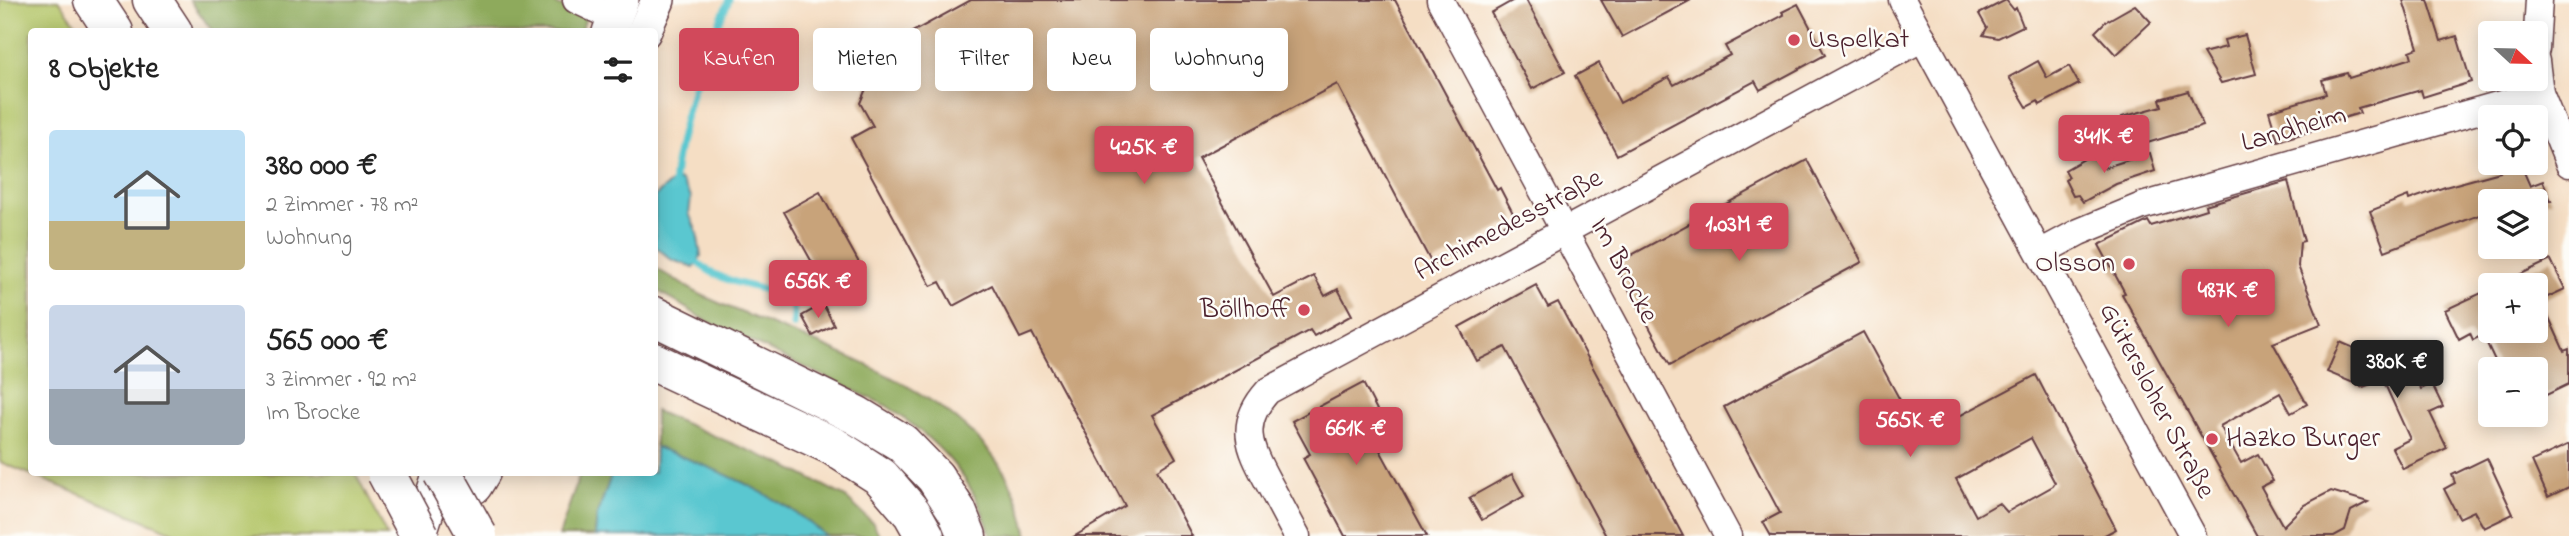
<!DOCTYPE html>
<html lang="de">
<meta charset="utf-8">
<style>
body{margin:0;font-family:"Indie Flower",sans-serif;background:#f6f6f6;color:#222;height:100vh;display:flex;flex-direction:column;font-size:26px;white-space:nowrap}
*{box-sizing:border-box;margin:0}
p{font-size:23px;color:#767676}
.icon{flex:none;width:38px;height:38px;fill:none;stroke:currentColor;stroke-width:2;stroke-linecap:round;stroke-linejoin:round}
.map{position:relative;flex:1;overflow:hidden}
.side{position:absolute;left:28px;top:28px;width:630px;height:448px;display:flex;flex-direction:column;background:#fff;border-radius:7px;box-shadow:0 4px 18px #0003}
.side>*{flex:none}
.guide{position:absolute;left:679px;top:28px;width:665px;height:63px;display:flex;gap:14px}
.needle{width:46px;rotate:112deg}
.controls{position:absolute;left:2478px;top:21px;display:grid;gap:14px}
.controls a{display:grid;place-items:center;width:70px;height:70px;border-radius:7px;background:#fff;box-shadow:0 4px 18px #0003;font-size:35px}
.price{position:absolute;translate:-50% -60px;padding:0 16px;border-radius:7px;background:#d1495b;color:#fff;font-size:23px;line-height:46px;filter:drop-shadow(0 2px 4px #0008)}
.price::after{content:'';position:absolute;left:50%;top:42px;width:21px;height:16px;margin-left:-10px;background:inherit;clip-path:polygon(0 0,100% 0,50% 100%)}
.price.active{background:#222;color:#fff}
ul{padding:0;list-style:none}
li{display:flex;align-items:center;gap:21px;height:175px;padding:0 21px}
li span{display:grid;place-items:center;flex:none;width:196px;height:140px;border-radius:7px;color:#555}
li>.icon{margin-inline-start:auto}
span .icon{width:84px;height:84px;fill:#fffc;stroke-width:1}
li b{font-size:30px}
h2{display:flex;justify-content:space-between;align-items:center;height:84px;padding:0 21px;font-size:30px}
.chip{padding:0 24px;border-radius:7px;background:#fff;box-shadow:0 4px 18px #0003;font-size:24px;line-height:63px}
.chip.active{background:#d1495b;color:#fff}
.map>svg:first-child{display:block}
.green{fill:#b3c568;stroke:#7e724a;stroke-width:2}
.forest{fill:#8eaa5c;stroke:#6c6444;stroke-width:2}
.water{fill:#5ac7d0;stroke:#52737e;stroke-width:2}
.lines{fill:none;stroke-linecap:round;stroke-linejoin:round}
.stream{stroke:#5ac7d0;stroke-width:7}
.building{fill:#c8a37a;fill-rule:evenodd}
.minor-casing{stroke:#643c42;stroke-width:29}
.major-casing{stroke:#643c42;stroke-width:36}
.highway-casing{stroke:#643c42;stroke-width:41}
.minor{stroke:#fff;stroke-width:26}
.major{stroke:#fff;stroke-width:33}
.highway{stroke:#fff;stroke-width:38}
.highway-bridge-casing{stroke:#643c42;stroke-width:41;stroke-linecap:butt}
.highway-bridge{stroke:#fff;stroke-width:38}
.poi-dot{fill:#d1495b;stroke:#fdfcf7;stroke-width:2.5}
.labels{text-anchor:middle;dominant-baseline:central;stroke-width:5;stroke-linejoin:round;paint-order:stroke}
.poi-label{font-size:28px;fill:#4a1f2b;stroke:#fdfcf7;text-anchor:start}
.street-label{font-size:28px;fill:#4a1f2b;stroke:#fdfcf7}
</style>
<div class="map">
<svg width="2569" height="536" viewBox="0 0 2569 536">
<rect width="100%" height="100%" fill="#fdfcf7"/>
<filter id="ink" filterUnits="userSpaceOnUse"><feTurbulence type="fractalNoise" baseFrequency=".0143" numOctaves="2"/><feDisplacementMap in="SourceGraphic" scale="14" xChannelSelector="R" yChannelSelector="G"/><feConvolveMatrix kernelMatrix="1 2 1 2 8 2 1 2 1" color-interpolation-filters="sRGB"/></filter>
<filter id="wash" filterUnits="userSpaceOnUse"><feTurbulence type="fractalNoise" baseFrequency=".00686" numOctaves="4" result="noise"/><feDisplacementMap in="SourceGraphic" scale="28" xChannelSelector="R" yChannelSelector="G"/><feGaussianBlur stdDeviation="1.57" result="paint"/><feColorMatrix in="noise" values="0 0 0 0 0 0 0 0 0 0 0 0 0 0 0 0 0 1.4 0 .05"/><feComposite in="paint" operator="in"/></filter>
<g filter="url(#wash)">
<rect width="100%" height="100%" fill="#f5dec4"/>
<!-- green -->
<path class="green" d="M0,0H59L81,31L32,32V472L355,473L387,536H183L0,462Z"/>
<!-- forest -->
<g class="forest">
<path d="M190,0H548L586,18L580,32H213Z"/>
<path d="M655,268C673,278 691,291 710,299C804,342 941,378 1001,467C1015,488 1023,512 1028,536H991C973,475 937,441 887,406L707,321L655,289Z"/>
<path d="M655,411L786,466L844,496L873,523L880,536H826L788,507L744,483L655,447Z"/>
<path d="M580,473H612L597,516L595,536H559Z"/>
</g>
<!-- water -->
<g class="water">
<path d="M674,180L681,181L691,197L689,214L697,232L701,256L694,267L672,260L655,246V196Z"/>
<path d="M655,447C716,468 777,494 826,536H595L597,516L612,473L654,472Z"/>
</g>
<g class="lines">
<!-- stream -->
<g class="stream">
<path d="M673,188C678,122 702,60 729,0"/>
<path d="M692,257C714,282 752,286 783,294C795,304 795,311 793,325"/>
</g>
</g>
<g id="blocks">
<!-- building -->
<g class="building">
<path d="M971,0H1395L1497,190L1500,188L1516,219L1432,264L1337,84L1198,158L1274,297L1314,276L1325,296L1338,289L1352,315L1314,336L1310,330L1152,415L1176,458L1157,470L1192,536H1075L1125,506L1032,333L1020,338L992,285L953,306L940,282L931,286L851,138L873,126L860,103L883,48Z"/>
<path d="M1514,0H1526L1565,72L1532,89L1491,13Z"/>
<path d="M1601,0H1691L1622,37Z"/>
<path d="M2006,0L2014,10L2016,8L2023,26L1998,38L1983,35L1987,28L1979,14Z"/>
<path d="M2403,0H2428L2441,41L2457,36L2471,82L2423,97L2421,90L2358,108L2360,113L2310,128L2311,131L2278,141L2269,111L2326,94L2322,80L2347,73L2349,78L2412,58L2410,51L2418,48Z"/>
<path d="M1798,4L1825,55L1760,90L1755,81L1617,155L1575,76L1599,63L1620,103L1669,77L1674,85L1730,55L1725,46L1784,15L1782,12Z"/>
<path d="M2135,5L2151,22L2116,55L2095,32L2105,22Z"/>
<path d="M2245,35L2256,74L2221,83L2203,53L2226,47L2224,40Z"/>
<path d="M2038,61L2047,78L2069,66L2079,84L2040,105L2038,101L2027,107L2009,77Z"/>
<path d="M2188,91L2203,126L2131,148L2122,117L2162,106L2160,99Z"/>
<path d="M2095,153L2103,168L2150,153L2155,171L2116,184L2083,202L2078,195L2073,196L2065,180L2069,177L2065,170Z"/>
<path d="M1807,160L1862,262L1670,365L1615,264Z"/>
<path d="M2496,163H2520L2530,186L2543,181L2551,201H2490V211L2385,251L2370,211L2408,196L2409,200L2445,187L2500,172Z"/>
<path d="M2288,181L2304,241L2300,242L2298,266L2321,324L2273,343L2307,404L2291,413L2280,393L2220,426L2241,463L2258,454L2273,481L2261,487L2283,526L2304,505L2331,491L2368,502L2351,511L2345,530L2334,536H2257L2122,294L2125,293L2099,245L2148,221L2151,226L2206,209L2205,205Z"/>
<path d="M820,192L863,270L827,289L784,212Z"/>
<path d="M2551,260L2565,289L2541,300L2564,351L2569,349V384L2536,400V369H2499L2483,335L2473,340L2470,333L2459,339L2445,310L2490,289V331H2536V285H2498Z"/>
<path d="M1536,285L1548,307L1558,302L1683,536H1606L1505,347L1477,361L1459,327Z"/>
<path d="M823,304L834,325L813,336L802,316Z"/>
<path d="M1863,332L1920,437L2036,375L2116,529L2103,536H1771L1763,522L1780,513L1724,407ZM2031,438L2055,483L2053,486L2007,512L1999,503L1976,516L1956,479Z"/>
<path d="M2340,342L2416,375L2421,389L2432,384L2443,407L2430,413L2447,448L2403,469L2392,448L2410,439L2383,380L2363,387L2327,372Z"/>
<path d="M1363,383L1390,435L1376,443L1427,536H1345L1303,458L1310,454L1292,421Z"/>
<path d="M2569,444V487L2548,497L2532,461Z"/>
<path d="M2487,458L2513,514L2484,528L2474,511L2459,518L2444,489L2455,483L2452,475Z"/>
<path d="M1512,474L1524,496L1482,520L1469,498Z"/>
</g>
</g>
</g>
<g filter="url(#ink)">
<use href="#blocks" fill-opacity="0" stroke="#643c42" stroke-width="2"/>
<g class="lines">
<!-- minor casing -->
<g class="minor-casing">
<g id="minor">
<path d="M576,0L614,18"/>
<path d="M1440,0L1728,536"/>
<path d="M1902,0L2193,536"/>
<path d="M2536,49L2539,0"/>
<path d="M2536,61L2540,93L2569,164"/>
<path d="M2040,253L2079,232L2142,206L2540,93"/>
<path d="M1297,536C1287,518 1278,500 1268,482C1249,447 1238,424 1268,391L1923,38"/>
</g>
</g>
<!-- major casing -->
<g class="major-casing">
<g id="major">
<path d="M609,32L622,0"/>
<path d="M644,32L658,0"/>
<path d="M419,536L440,472"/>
</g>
</g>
<!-- highway casing -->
<g class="highway-casing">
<g id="highway">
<path d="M93,0L114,32"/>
<path d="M152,0L173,32"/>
<path d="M654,316L856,415L902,443L935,477L957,511L967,536"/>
<path d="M654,362L833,446L881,477L912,513L925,536"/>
<path d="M473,485L481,472"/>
</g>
</g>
<!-- minor -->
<use href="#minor" class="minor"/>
<!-- major -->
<use href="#major" class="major"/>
<!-- highway -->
<use href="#highway" class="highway"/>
<!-- highway-bridge casing -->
<g class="highway-bridge-casing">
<g id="highway-bridge">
<path d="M386,472L420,536"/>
<path d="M442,472L478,536"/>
</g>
</g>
<!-- highway-bridge -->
<use href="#highway-bridge" class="highway-bridge"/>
</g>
</g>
<!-- markers -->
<g class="poi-dot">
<circle cx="1794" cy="40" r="7"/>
<circle cx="2129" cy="264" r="7"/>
<circle cx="1304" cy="310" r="7"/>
<circle cx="2212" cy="439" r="7"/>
</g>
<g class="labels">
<!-- poi labels -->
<g class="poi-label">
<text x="1808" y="40">Uspelkat</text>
<text x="2115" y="264" text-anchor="end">Olsson</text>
<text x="1290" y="310" text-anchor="end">Böllhoff</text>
<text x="2226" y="439">Hazko Burger</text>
</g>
<!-- street labels -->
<g class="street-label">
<text transform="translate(2294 130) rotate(-16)">Landheim</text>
<text transform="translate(1509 226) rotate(-28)">Archimedesstraße</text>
<text transform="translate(1623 271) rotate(62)">Im Brocke</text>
<text transform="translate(2156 401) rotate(62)">Gütersloher Straße</text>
</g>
</g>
</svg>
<div class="controls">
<a><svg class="needle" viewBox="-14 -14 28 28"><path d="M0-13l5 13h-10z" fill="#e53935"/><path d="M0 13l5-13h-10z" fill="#767676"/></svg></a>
<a><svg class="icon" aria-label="locate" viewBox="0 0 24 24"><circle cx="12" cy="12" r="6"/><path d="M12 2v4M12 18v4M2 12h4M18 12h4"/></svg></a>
<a><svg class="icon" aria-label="layers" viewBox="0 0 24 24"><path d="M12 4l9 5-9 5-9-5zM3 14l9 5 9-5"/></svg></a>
<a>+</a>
<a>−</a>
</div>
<b class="price" style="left:2104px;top:175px">341K €</b>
<b class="price" style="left:1144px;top:186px">425K €</b>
<b class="price" style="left:1739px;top:263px">1.03M €</b>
<b class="price" style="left:818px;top:320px">656K €</b>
<b class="price" style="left:2228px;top:329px">487K €</b>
<b class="price active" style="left:2397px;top:400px">380K €</b>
<b class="price" style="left:1910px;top:459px">565K €</b>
<b class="price" style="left:1356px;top:467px">661K €</b>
<div class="guide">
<a class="chip active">Kaufen</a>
<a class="chip">Mieten</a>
<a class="chip">Filter</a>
<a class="chip">Neu</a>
<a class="chip">Wohnung</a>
</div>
<section class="side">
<h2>8 Objekte<svg class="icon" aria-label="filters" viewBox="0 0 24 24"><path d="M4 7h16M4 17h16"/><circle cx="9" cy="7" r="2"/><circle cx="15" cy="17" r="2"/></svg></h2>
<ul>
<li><span style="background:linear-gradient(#bfe0f5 65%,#c2b280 0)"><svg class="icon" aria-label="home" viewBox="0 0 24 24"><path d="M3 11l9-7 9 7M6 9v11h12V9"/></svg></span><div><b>380 000 €</b><p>2 Zimmer · 78 m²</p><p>Wohnung</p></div></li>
<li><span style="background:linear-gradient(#c9d6e8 60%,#9aa5b1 0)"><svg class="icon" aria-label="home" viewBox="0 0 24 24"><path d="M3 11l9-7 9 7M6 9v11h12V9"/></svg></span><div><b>565 000 €</b><p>3 Zimmer · 92 m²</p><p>Im Brocke</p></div></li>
</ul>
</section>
</div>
